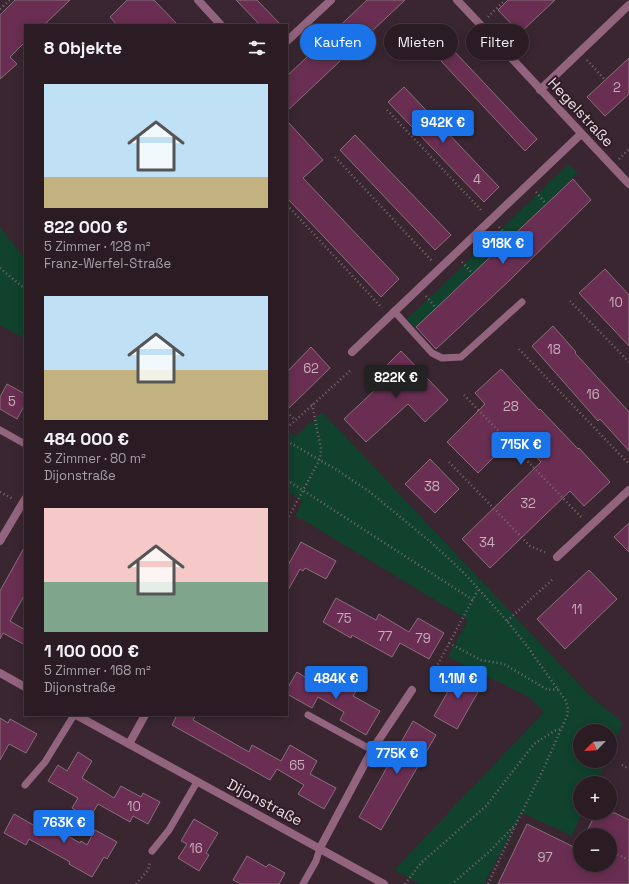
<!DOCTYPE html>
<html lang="de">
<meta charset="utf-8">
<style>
body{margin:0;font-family:"Space Grotesk",sans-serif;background:#372931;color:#f1f3f6;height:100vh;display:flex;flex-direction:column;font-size:15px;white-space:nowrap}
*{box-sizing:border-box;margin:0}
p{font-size:13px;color:#a6a1a6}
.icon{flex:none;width:22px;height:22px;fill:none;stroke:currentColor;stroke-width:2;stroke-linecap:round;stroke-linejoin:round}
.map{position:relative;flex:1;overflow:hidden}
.details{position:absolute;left:24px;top:24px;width:264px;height:692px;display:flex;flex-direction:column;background:#2b1c24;border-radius:0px;box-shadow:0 2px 10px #0003,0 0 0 1px #473a41}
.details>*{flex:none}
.top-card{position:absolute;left:300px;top:24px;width:269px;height:36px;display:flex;gap:8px}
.needle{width:26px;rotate:245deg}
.controls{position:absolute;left:573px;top:724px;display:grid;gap:8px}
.controls a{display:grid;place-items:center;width:44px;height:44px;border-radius:50%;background:#2b1c24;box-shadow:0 2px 10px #0003,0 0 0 1px #473a41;font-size:20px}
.price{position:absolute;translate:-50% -34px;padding:0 9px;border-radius:4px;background:#1a73e8;color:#fff;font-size:13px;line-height:26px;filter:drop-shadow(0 1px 2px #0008)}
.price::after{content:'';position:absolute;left:50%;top:24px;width:12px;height:9px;margin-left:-6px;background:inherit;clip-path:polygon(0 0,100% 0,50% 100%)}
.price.current{background:#222;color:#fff}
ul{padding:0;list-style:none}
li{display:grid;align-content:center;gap:8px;height:212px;padding:0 20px}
li span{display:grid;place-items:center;height:124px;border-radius:0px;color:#555}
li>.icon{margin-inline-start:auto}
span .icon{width:72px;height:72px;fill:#fffc;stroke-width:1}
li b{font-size:17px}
h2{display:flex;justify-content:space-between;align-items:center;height:48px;padding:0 20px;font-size:17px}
.chip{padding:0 14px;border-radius:18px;background:#2b1c24;box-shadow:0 2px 10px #0003,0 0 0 1px #473a41;font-size:14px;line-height:36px}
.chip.current{background:#1a73e8;color:#fff}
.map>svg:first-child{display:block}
.green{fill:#10422e}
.building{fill:#692e51;stroke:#88707c}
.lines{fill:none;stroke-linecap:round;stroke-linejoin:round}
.path{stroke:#796971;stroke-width:2.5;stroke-dasharray:1 3;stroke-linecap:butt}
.lane{stroke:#93647e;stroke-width:7}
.street{stroke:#93647e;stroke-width:8}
.labels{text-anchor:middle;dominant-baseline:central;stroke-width:4;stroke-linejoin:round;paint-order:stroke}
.number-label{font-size:13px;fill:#c8afbc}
.street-label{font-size:15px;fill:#e7dae0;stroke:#2f1c26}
</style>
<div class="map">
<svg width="629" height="884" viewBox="0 0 629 884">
<rect width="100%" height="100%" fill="#392630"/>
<!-- green -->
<g class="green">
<path d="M569,164L578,173L415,328L407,319Z"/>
<path d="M0,227L25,259V339L0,325Z"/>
<path d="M322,412L588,694L623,723L610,752V731H580V761H606L596,783H580V813H582L572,836L522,813L484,884H420L394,870L544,712L529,697L448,657L468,620L295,515L303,501L287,491V429L295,437Z"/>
</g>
<!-- building -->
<g class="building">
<path d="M15,0H70L44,25H25V42L10,57L17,64L0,79V15Z"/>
<path d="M127,0H154L178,25H117L110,17Z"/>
<path d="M236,0H257L281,25H260Z"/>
<path d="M367,0H405L287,111V76Z"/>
<path d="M508,0H555L520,33L498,10Z"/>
<path d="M453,50L537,139L525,151L441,61Z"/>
<path d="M629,58V94L605,116L587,97Z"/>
<path d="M404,87L499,187L484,202L388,102Z"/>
<path d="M287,121L323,160L303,178L399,279L381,297L287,198Z"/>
<path d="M355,135L451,235L435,250L340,150Z"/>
<path d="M573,179L591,200L510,280L436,349L416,327Z"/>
<path d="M605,269L629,295V346L579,293Z"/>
<path d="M553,326L576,352L575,353L629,412V451L600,419L598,421L532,346Z"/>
<path d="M311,347L330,368L287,410V372Z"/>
<path d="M401,351L448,400L425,422L408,404L366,442L344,419L393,373L386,366Z"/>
<path d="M501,369L539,410L540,409L578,449L579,448L610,482L584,506L570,491L490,568L462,539L541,462L516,435L478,473L447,442L485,404L475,393Z"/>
<path d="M7,384L25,394V404L17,419L0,409V397Z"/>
<path d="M430,459L459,489L435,513L405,484Z"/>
<path d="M629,523V552L614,537Z"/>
<path d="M301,542L336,561L326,579L305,568L303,571L300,569L287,592V567Z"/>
<path d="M25,546V594L10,621L25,630V645L3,633L0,639V591Z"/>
<path d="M589,570L617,599L565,649L537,619Z"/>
<path d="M336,598L376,620L379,614L409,632L418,618L444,633L429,659L400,643L392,657L352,635L351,638L323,622Z"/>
<path d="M297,672L323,688L321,692L333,672L359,687L353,696L380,711L366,735L340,720L344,712L318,697L312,708L287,694V689Z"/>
<path d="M459,672L482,685L457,729L434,716Z"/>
<path d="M177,715H196L193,720L249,752L252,745L281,761L290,745L317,761L310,774L336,788L324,809L298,794L304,785L277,769L270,780L172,725Z"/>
<path d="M0,718L8,723L10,719L37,734L26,753L9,744L0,760Z"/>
<path d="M413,721L436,735L381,830L359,817Z"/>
<path d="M78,752L92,761L82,778L114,798L121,786L141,797L143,793L160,802L148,824L133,816L130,822L98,804L89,819L72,808L78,798L48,781L58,765L67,771Z"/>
<path d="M596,813H615L629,820V884H498L527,824L580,850V865H610V835H585Z"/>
<path d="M14,814L35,826L38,819L80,843L81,841L87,845L95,830L117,842L107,859L104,857L92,877L69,864L70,862L29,839L26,845L4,833Z"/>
<path d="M194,819L218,833L206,853L209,855L199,871L178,858L187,844L181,841Z"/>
<path d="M247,856L266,867L269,864L285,873L279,884H241L233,880Z"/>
</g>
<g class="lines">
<!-- path -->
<g class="path">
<path d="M0,9L10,0"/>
<path d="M488,17L505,0"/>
<path d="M587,60L605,80"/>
<path d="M387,110L483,212"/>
<path d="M335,157L432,261"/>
<path d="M619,159L629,149"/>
<path d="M536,192L546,204"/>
<path d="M287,205L382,308"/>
<path d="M499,227L509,238"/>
<path d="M462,262L472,273"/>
<path d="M0,268L25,289"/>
<path d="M426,296L436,308"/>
<path d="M570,301L629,362"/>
<path d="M519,349L629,464"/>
<path d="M464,395L583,519"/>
<path d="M287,412L295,420"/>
<path d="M287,421L290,424"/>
<path d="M287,428L352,369"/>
<path d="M287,441L337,470L370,492L433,544L465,574L507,621L527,646L566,701L568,709L567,716L542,772L516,824L490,851L452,884"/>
<path d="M449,462L530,546L547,553"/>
<path d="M287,480L473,600"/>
<path d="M0,492L13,499"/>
<path d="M287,520L320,459L321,449L312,404"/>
<path d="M507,621L553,579"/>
<path d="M449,643L481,660L504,664L548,690L558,689"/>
<path d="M432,675L478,590"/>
<path d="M622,765L629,769"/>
<path d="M610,851L629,860"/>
<path d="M136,884L148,870L150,862"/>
<path d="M405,884L421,863L486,806L534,744L554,731L561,729"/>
<path d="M488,884L515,826"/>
</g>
<!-- lane -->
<g class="lane">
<path d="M394,311L432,353L442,358L461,357L522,302"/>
<path d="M0,430L25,444"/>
<path d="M308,715L372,750"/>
<path d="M25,785L45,762L74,715"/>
<path d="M152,851L169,830L197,782"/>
<path d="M303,884L316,861L320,848"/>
</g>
<!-- street -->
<g class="street">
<path d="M198,0L221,25"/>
<path d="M457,0C515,61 571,123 629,184"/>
<path d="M287,41L331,0"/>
<path d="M540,90L629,5"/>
<path d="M352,352L581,134"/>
<path d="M0,541L25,499"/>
<path d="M557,557L629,490"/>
<path d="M0,673L25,687"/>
<path d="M76,715L384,884"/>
<path d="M129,744L145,715"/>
<path d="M320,848L372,750L412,690"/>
</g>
</g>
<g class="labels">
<!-- number labels -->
<g class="number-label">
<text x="617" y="87">2</text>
<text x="477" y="179">4</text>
<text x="616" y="302">10</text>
<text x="554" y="349">18</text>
<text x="311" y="368">62</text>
<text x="593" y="394">16</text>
<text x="12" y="401">5</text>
<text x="511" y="406">28</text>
<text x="432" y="486">38</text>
<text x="528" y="503">32</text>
<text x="487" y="542">34</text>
<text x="577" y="609">11</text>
<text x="344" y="618">75</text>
<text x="385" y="636">77</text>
<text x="423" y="638">79</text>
<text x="297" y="765">65</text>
<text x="134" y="806">10</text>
<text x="196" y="848">16</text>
<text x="545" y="857">97</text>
</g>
<!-- street labels -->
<g class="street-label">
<text transform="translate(581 112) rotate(47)">Hegelstraße</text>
<text transform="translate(265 802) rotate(28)">Dijonstraße</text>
</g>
</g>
</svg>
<div class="controls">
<a><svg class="needle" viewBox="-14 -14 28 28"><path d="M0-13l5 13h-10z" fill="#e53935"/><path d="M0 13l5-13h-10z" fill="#a6a1a6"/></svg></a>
<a>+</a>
<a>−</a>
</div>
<b class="price" style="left:443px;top:144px">942K €</b>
<b class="price" style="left:503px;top:265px">918K €</b>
<b class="price current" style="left:396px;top:399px">822K €</b>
<b class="price" style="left:521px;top:466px">715K €</b>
<b class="price" style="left:336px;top:700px">484K €</b>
<b class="price" style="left:458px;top:700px">1.1M €</b>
<b class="price" style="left:397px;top:775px">775K €</b>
<b class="price" style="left:64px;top:844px">763K €</b>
<div class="top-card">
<a class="chip current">Kaufen</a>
<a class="chip">Mieten</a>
<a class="chip">Filter</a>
</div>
<section class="details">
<h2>8 Objekte<svg class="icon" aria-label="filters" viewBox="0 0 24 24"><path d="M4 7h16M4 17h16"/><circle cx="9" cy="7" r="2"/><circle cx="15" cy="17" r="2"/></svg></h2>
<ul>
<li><span style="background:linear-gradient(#bfe0f5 75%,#c2b280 0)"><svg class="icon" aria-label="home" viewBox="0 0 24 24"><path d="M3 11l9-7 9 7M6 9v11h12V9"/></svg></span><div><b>822 000 €</b><p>5 Zimmer · 128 m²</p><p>Franz-Werfel-Straße</p></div></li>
<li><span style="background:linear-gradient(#bfe0f5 60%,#c2b280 0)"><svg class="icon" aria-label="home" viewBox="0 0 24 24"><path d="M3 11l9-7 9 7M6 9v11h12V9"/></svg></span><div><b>484 000 €</b><p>3 Zimmer · 80 m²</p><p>Dijonstraße</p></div></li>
<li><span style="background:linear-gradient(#f6c9c9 60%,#7fa58c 0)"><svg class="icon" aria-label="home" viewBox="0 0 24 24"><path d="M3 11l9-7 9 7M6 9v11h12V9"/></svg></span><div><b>1 100 000 €</b><p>5 Zimmer · 168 m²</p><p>Dijonstraße</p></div></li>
</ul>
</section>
</div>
